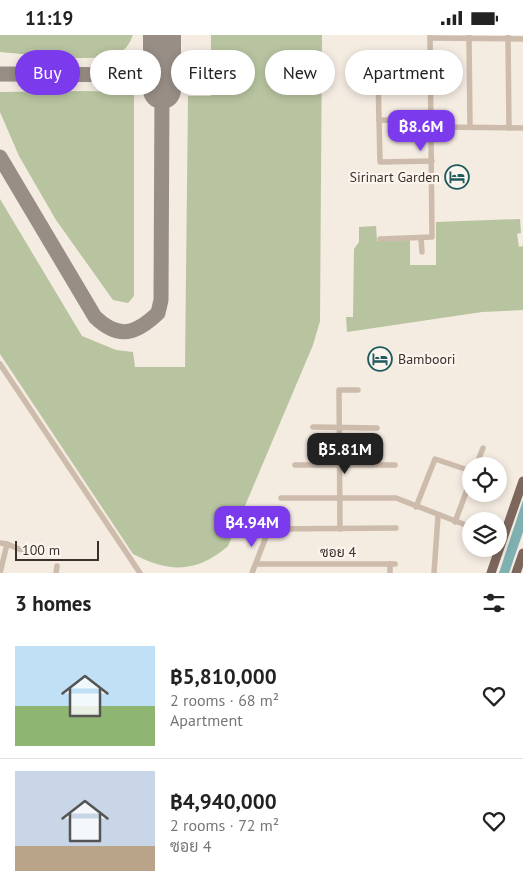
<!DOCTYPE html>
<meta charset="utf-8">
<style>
body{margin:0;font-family:"PT Sans",Sarabun,sans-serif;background:#f6f6f6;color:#222;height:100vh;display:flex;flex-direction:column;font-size:19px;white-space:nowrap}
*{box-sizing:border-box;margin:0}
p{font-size:16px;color:#767676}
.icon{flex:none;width:28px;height:28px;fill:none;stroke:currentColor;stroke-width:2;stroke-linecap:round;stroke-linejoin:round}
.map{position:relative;height:538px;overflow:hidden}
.sheet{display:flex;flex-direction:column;background:#fff;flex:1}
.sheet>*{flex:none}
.hud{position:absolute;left:15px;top:15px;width:494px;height:45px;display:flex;gap:10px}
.tools{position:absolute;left:462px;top:422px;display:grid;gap:10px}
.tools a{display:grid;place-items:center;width:45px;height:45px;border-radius:50%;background:#fff;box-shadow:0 2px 8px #0003;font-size:25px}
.scale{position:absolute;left:15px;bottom:12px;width:84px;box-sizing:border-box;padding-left:5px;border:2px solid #3b302b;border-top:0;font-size:14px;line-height:18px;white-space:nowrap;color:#3b302b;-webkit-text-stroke:4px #fbf5ee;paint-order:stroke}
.price{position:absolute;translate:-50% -42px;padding:0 11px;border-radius:10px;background:#7c3aed;color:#fff;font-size:16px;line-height:32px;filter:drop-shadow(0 1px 2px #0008)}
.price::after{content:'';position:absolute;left:50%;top:30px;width:15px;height:11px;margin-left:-8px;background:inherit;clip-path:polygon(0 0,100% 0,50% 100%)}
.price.selected{background:#222;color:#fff}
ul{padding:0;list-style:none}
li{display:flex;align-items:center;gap:15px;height:125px;padding:0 15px}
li+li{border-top:1px solid #e0e0e0}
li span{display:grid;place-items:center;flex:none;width:140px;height:100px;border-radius:0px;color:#555}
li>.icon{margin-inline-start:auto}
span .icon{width:60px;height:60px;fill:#fffc;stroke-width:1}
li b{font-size:21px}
h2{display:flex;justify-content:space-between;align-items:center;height:60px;padding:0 15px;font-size:21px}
.pill{padding:0 18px;border-radius:22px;background:#fff;box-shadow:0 2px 8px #0003;font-size:18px;line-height:45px}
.pill.selected{background:#7c3aed;color:#fff}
.status{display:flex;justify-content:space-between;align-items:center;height:35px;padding:0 25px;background:#fff;direction:ltr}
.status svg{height:14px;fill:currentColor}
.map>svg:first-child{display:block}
.green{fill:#b8c4a0}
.water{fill:#7fb0b2}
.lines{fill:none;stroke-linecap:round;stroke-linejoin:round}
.taxiway{stroke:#988e86;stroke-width:15}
.runway{stroke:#988e86;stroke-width:38}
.street{stroke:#cdbbac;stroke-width:5.5}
.primary{stroke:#7d675c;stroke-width:9}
.labels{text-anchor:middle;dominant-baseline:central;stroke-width:4.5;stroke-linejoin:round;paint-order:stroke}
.poi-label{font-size:14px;fill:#3b302b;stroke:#fbf5ee;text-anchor:end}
.street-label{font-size:14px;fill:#3b302b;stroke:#fbf5ee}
</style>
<div class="status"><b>11:19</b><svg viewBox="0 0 49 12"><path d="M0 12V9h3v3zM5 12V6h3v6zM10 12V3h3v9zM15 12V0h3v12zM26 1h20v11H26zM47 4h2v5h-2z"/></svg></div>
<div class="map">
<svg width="523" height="538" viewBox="0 0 523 538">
<rect width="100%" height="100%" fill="#f4ebe1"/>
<!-- green -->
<g class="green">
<path d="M0,0H133C130,7 127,14 119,18C96,29 27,19 0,17Z"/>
<path d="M211,0H322L320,286L313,310L228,511C197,538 169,538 133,519L0,319V164L82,301L116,315L133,317L135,332H185L188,61H211Z"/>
<path d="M83,56L134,57V261L128,268L113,265L56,185L19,121L0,77V57Z"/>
<path d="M520,184L521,198L517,199L519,212L523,211V275L482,277L347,297L346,282H353L354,214L359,207V192L376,191L377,206L410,205V230H436V187Z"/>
</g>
<!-- water -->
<path class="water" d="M523,465V497L509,538H499Z"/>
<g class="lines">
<!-- taxiway -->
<g class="taxiway">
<path d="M0,39L162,40"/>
<path d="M0,122L95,282C119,305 136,299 158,278L161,265L162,55"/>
</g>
<!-- runway -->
<path class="runway" d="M162,55V0"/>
<!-- street -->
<g class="street">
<path d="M469,2L470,92"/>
<path d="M508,2L509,93"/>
<path d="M430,3L523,4"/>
<path d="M429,43H378L380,127L432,126"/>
<path d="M379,85L431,86"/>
<path d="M432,92L523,93"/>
<path d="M421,203L422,217"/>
<path d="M380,204L432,202L430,0"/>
<path d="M0,329L140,538"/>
<path d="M313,392L377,393"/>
<path d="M295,430H395"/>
<path d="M476,431L483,413"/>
<path d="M281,463H396L471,492"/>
<path d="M416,472L435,424L471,436"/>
<path d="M455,487L471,444"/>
<path d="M340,494L339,355H358"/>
<path d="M0,508L7,509L0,538"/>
<path d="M7,509L24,516"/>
<path d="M256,529H395"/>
<path d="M390,529V538"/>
<path d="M56,538L57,531"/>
<path d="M252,538L269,494L396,493"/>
<path d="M434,538L438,481"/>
</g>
<!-- primary -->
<g class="primary">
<path d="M491,538L523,446"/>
<path d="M516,538L523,518"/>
</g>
</g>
<!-- icons -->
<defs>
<g id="hotel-ring" transform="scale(1.25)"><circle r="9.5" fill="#fbf5ee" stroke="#1f5a5e" stroke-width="1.5"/><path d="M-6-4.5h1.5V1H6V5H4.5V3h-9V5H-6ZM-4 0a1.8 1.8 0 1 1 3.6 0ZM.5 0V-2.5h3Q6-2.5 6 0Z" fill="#1f5a5e"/></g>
</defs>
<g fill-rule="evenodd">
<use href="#hotel-ring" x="457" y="142"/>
<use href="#hotel-ring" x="380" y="324"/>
</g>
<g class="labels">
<!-- poi labels -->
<g class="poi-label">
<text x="440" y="142">Sirinart Garden</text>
<text x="398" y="324" text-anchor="start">Bamboori</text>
</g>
<!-- street labels -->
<g class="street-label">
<text x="338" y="517">ซอย 4</text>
</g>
</g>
</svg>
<div class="tools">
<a><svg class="icon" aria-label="locate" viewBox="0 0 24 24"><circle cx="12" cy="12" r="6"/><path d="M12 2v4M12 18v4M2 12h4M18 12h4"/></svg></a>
<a><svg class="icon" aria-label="layers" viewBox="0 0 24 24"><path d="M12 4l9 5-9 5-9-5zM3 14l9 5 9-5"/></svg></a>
</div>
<div class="scale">100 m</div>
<b class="price" style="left:421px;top:117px">฿8.6M</b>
<b class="price selected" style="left:345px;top:440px">฿5.81M</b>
<b class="price" style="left:252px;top:513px">฿4.94M</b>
<div class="hud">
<a class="pill selected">Buy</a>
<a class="pill">Rent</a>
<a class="pill">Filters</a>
<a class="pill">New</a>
<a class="pill">Apartment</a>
</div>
</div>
<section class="sheet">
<h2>3 homes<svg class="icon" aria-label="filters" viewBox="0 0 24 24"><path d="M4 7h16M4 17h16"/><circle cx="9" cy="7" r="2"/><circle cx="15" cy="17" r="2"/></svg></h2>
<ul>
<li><span style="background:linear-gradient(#bfe0f5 60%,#8fb573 0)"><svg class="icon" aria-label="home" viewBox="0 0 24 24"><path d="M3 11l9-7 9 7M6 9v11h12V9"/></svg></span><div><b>฿5,810,000</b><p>2 rooms · 68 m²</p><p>Apartment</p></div><svg class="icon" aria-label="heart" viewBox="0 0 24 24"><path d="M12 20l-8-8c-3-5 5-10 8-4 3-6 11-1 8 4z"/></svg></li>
<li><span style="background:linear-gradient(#c9d6e8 75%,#b9a48a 0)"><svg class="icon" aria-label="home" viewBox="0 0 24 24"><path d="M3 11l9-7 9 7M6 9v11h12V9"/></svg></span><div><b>฿4,940,000</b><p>2 rooms · 72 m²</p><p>ซอย 4</p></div><svg class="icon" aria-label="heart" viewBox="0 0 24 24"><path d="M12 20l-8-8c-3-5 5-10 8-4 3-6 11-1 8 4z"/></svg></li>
</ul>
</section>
